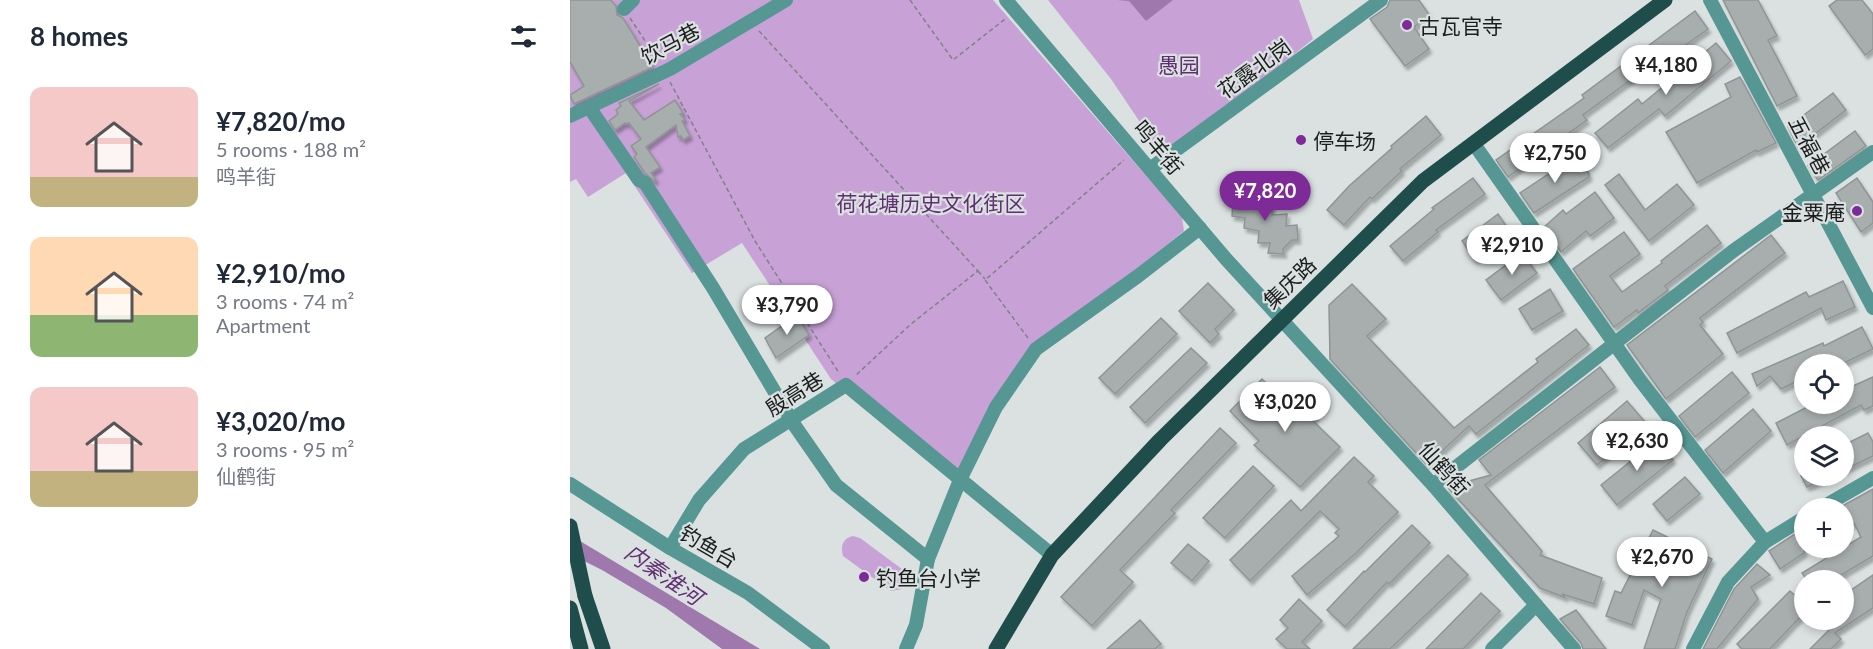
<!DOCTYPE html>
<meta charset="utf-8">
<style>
body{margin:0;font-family:Lato,"Noto Sans SC",sans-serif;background:#f6f6f7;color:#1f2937;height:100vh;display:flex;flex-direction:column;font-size:22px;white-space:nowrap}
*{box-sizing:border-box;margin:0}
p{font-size:20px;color:#747a83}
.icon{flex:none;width:33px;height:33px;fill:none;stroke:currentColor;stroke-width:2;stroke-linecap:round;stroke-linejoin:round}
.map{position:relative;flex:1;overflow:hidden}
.drawer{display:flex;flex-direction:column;background:#fff;width:570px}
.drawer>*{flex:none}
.tools{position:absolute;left:1224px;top:354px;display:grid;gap:12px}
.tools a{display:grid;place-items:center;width:60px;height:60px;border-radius:50%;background:#fff;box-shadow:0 3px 9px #0003;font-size:30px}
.price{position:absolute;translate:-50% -51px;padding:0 14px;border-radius:21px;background:#fff;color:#222;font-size:20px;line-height:39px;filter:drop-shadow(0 2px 3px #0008)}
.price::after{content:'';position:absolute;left:50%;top:36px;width:18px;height:14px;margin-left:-9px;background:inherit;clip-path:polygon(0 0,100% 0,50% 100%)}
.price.current{background:#7e2a99;color:#fff}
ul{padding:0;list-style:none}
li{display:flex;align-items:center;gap:18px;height:150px;padding:0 30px}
li span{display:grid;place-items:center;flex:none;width:168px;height:120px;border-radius:12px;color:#555}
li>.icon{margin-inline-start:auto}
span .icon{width:72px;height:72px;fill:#fffc;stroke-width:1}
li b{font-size:26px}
h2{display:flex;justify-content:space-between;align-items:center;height:72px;padding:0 30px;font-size:26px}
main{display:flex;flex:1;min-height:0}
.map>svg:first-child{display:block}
.green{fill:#c8a2d7}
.water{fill:#9f78ad}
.building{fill:#a8aeae;stroke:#8f9494;stroke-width:1.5;filter:url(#shadow)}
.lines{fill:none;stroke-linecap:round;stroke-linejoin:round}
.path{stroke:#7e8282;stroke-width:1.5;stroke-dasharray:4.5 3;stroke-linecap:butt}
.minor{stroke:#569794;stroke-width:14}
.major{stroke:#1f4d4b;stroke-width:15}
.major-bridge{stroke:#1f4d4b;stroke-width:15}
.poi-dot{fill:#7e2a99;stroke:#dbe1e1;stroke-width:2}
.labels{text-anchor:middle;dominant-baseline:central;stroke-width:4.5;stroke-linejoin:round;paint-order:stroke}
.poi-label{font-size:21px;fill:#1c1e1e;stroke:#dbe1e1;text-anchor:start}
.street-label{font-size:21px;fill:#1c1e1e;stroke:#dbe1e1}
.park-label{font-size:21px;fill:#602f72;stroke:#dbe1e1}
.water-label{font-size:22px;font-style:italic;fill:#623174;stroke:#dbe1e1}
</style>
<main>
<section class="drawer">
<h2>8 homes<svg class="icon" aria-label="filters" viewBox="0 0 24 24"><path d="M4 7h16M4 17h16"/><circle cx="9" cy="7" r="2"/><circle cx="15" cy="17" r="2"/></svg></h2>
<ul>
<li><span style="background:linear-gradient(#f6c9c9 75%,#c2b280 0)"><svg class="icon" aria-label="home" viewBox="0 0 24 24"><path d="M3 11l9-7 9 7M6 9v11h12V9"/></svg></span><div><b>¥7,820/mo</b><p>5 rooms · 188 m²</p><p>鸣羊街</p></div></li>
<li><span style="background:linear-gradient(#ffd9b3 65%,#8fb573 0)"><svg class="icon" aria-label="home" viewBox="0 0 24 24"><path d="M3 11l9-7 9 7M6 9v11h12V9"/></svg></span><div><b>¥2,910/mo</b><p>3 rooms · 74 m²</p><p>Apartment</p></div></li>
<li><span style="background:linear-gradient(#f6c9c9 70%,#c2b280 0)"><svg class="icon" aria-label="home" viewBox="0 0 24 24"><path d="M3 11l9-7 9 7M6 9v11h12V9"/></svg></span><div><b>¥3,020/mo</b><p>3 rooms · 95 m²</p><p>仙鹤街</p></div></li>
</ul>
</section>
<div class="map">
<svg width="1303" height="649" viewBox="0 0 1303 649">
<defs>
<filter id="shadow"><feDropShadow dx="2.5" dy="4" stdDeviation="1.5" flood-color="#0004"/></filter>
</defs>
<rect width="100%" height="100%" fill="#dbe1e1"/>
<!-- green -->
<g class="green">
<path d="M0,0H423L612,217L614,231L466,349L382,480L261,379L172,243L122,273L56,173L18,197L6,179L0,182Z"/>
<path d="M478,0H729L743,39L700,74L592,155L541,79Z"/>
<path d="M283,536L290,538L336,572L338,578L332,589L321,591L273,556C270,546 273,538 283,536Z"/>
</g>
<!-- water -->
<g class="water">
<path d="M547,0H603L576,21L559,1Z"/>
<path d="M0,535L190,649H152L96,608L32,570L0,554Z"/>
</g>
<!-- building -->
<g class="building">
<path d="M0,0H41L46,6L47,15L53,18L83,67L4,104L0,95L14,86L0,62Z"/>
<path d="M820,0H849L860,16L844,27L859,49L835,66L800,19L817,7Z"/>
<path d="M1153,0H1188L1207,36L1198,40L1227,96L1207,106Z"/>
<path d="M1267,0H1292L1303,14V49L1295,55L1259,6Z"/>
<path d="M1125,11L1138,29L1075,74L1073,71L1013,115L1017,120L938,177L926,160L1014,98L1012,95Z"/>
<path d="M1146,43L1161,61L1095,116L1089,109L1038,148L1025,133L1068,99L1072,104Z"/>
<path d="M1170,77L1206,143L1187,152L1186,150L1127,183L1096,132L1161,97L1155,84Z"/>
<path d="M89,84L59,101L74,120L105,100L113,113L110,114L115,119L112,121L120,136L113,140L111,136L108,137L106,125L76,147L90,167L81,173L86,180L84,181L75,173L64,157L67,154L61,146L71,139L59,123L56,124L55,123L45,130L39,121L48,114L46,110L51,106L49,103Z"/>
<path d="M1263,93L1276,110L1228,147L1218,127Z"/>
<path d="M856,116L871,135L830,169L832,171L802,199L800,197L774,225L757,210L779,186L822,148L821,146Z"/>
<path d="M1285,131L1296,146L1248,180L1238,166Z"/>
<path d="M1007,155L1019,174V177L964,213L950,193Z"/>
<path d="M1049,174L1075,210L1107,184L1124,205L1079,241L1035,185Z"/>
<path d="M903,178L915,194L866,230L868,232L833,261L820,246L864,209L862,208Z"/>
<path d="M1287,178L1303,202V223L1291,232L1266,193Z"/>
<path d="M678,187L690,189V200L702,201V215L717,214L716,226L727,225L728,240H722L713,249L714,254L698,253L700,243H688L689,231L674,228L675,218L662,216L663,202H669L677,195Z"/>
<path d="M1025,192L1044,218L1020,236L1016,231L991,252L974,227L993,210L996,214Z"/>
<path d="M928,214L941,233L905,259L892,241Z"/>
<path d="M1137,225L1151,243L1095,286L1098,290L1068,313L1067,310L1044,327L1003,269L1054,232L1070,254L1040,276L1052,292L1092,263L1091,261Z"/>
<path d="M1201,235L1215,253L1130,318L1133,322L1130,325L1153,354L1096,399L1057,345Z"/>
<path d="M952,253L967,273L931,300L916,280Z"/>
<path d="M1273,281L1285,307L1256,320L1251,308L1167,353L1157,333L1236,292L1239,297Z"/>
<path d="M638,283L664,310L645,329L649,334L640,343L609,311Z"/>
<path d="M782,284L816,319L797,336L884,428L968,362L966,359L1006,329L1019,345L906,434L899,426L857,465L760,359L759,305Z"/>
<path d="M980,289L993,311L962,330L949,309Z"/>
<path d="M227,315L239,335L206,358L195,338Z"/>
<path d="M591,318L607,334L545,394L529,378Z"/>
<path d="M1292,327L1303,349L1272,364H1234V378L1211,389L1200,376L1187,386L1182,374L1253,343L1254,346Z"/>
<path d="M621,348L637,363L575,423L560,407Z"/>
<path d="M1030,367L1045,387L915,485L972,551L970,555L1032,578L1024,604L992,594L996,598L970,588L877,487L921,475L909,460Z"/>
<path d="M1162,372L1179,393L1125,437L1109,416Z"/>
<path d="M1303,377V406L1294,410L1291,405L1217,445L1206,423L1243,404H1274V390Z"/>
<path d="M692,379L721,408L729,400L746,416L742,420L770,447L730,487L684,445L689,441L660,411Z"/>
<path d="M1057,401L1076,423L1027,465L1008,443Z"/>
<path d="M1183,409L1201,431L1153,473L1135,450Z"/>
<path d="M650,428L666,443L601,510L605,513L550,570L563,582L522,626L491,597Z"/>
<path d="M1298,433L1303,442V456L1274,470V445Z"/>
<path d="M1087,440L1103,460L1047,505L1031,485Z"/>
<path d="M784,457L804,476L798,482L828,512L785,554L737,595L722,576L769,536L765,533L769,529L750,511L680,581L660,560L721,500L731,511Z"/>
<path d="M683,466L704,486L655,538L633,518Z"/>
<path d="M1231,476H1262L1237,487Z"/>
<path d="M1115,477L1130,494L1097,521L1083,504Z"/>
<path d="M1303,489V556L1263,580H1237L1232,573L1291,537L1284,523L1276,527L1274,523V505Z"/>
<path d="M842,525L860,543L819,584L817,582L775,627L757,610L794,571L795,572Z"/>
<path d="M1234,528V553L1210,569L1199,551Z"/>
<path d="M1083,530L1142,559L1117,612L1105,649H1074L1091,599L1074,590L1062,625L1036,616L1045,591L1051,593Z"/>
<path d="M618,544L639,561L622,581L601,563Z"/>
<path d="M878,555L898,575L820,649H783Z"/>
<path d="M1187,564L1200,575L1181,587L1188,599L1147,649H1133L1164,589Z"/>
<path d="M1303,575V608L1265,633L1271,639L1261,649H1240L1265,624L1261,620H1274V595Z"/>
<path d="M1220,591L1234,603V613L1200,649H1172L1167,644Z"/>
<path d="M911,593L930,611L893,649H856Z"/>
<path d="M729,599L752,621L732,642L740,649H717L706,639L718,628L710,620Z"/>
<path d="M1006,610L1036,649H1013L1011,643L990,619Z"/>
<path d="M570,620L591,644L585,649H537Z"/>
</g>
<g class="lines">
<!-- path -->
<g class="path">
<path d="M340,0L383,60L435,19"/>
<path d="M60,18L89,62"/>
<path d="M189,31L408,271L341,324L285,376"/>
<path d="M100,82L185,241L269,373"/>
<path d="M408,271L415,279"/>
<path d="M458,338L415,280L554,160"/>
</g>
<!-- minor -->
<g class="minor">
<path d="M436,0L656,259L863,485L1004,649"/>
<path d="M1140,0L1303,308"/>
<path d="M54,9L63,0"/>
<path d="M19,107L69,180L75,183L143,288L225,426L266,485L358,559"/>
<path d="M0,116L100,69L216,0"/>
<path d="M904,144L1070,380L1195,542"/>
<path d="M580,169L811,0"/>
<path d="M0,484L100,548L178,593L253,649"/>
<path d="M863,485L1163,251L1303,152"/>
<path d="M1251,508L1303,478"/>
<path d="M100,548L129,500L174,449L276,385L482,555"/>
<path d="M336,649L346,625L358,559L390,480L426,407L466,349L568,276L630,228"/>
<path d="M922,649L966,605"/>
<path d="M1123,649L1158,582L1195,542L1234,518"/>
</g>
<!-- major -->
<g class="major">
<path d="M15,596L33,649"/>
<path d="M0,608L11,649"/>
<path d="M426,649L482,555L590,440L853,181L1095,0"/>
</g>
<!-- major-bridge -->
<path class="major-bridge" d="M0,526L15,596"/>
</g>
<!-- markers -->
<g class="poi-dot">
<circle cx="837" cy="25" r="6"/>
<circle cx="731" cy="140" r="6"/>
<circle cx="1287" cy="211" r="6"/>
<circle cx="294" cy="577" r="6"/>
</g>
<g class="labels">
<!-- poi labels -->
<g class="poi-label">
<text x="849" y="25">古瓦官寺</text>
<text x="743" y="140">停车场</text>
<text x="1275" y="211" text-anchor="end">金粟庵</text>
<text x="306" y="577">钓鱼台小学</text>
</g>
<!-- street labels -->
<g class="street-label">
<text transform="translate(100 43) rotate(-28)">饮马巷</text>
<text transform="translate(684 68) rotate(-36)">花露北岗</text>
<text transform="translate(1240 145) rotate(62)">五福巷</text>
<text transform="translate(589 147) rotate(50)">鸣羊街</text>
<text transform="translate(719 282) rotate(-44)">集庆路</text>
<text transform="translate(224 393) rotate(-32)">殷高巷</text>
<text transform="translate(875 468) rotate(48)">仙鹤街</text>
<text transform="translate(139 546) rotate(30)">钓鱼台</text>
</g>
<!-- park labels -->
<g class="park-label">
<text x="609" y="64">愚园</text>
<text x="361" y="202">荷花塘历史文化街区</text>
</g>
<!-- water labels -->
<g class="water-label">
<text transform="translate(94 574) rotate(35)">内秦淮河</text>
</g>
</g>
</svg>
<div class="tools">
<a><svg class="icon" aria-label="locate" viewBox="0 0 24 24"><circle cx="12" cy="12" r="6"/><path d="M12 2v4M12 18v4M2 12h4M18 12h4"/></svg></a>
<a><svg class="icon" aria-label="layers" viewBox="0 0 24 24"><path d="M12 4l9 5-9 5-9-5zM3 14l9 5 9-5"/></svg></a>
<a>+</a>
<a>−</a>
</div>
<b class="price" style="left:1096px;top:96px">¥4,180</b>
<b class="price" style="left:985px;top:184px">¥2,750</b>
<b class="price current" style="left:695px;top:222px">¥7,820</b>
<b class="price" style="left:942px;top:276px">¥2,910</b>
<b class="price" style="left:217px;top:336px">¥3,790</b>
<b class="price" style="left:715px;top:433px">¥3,020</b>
<b class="price" style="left:1067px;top:472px">¥2,630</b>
<b class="price" style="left:1092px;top:588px">¥2,670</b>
</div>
</main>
